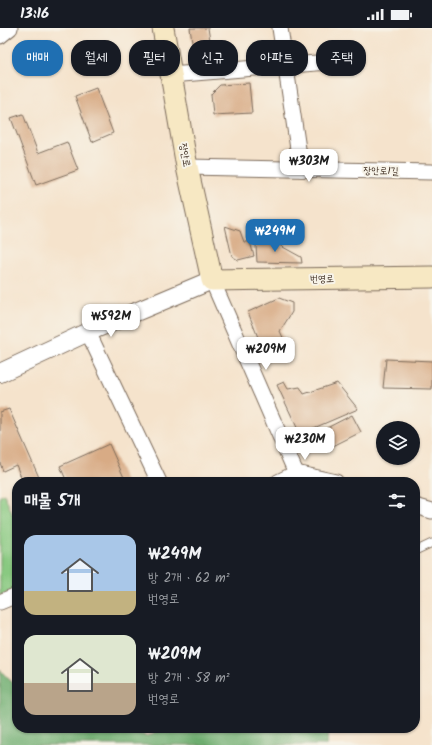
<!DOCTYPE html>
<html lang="ko">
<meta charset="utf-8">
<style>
body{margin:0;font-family:Kalam,"Poor Story",sans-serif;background:#20242c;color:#f1f3f6;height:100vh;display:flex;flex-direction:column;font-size:15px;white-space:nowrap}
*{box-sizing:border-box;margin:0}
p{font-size:13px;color:#9ea1a6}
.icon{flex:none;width:22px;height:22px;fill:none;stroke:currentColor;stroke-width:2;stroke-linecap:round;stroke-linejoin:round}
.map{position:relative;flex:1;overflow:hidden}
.drawer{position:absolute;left:12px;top:449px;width:408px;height:256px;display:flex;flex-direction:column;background:#171b24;border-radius:16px;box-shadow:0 1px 3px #0004}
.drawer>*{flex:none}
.top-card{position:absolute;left:12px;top:12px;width:408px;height:36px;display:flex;gap:8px}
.controls{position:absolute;left:376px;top:393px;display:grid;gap:8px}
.controls a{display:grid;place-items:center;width:44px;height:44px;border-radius:50%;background:#171b24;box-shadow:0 1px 3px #0004;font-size:20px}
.price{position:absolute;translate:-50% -34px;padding:0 9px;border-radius:8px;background:#fff;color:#222;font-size:13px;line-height:26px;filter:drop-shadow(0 1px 2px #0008)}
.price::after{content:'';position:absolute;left:50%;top:24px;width:12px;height:9px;margin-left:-6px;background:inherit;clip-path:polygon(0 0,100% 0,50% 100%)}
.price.active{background:#1f6fb2;color:#fff}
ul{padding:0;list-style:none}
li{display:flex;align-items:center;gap:12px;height:100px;padding:0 12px}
li span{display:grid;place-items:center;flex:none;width:112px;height:80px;border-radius:12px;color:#555}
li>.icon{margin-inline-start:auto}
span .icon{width:48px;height:48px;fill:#fffc;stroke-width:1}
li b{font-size:17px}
h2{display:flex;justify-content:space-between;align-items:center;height:48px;padding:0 12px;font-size:17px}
.tag{padding:0 14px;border-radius:16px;background:#171b24;box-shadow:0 1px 3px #0004;font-size:14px;line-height:36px}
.tag.active{background:#1f6fb2;color:#fff}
.status{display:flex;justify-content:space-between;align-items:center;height:28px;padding:0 20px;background:#171b24;direction:ltr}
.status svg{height:11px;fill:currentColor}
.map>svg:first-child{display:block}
.green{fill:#89c981;stroke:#627a50}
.forest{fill:#6ead6f;stroke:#546c46}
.building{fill:#d8ab85}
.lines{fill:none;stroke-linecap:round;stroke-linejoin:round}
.service-casing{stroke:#7c6b5b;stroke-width:9}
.minor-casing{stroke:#7c6b5b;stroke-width:17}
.tertiary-casing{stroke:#7c6b5b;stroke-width:20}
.secondary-casing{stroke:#7c6b5b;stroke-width:23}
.service{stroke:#fff;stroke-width:7}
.minor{stroke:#fff;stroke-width:15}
.tertiary{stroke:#fff;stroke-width:18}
.secondary{stroke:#f7e8c3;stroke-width:21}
.labels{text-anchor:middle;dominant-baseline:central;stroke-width:4;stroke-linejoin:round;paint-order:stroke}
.street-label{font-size:10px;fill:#3b2a1e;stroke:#f7f3e8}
</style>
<div class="status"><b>13:16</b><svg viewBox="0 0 49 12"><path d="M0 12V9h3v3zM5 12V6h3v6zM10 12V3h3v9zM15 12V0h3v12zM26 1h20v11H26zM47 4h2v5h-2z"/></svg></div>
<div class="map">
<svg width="432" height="717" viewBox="0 0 432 717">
<rect width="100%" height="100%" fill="#f7f3e8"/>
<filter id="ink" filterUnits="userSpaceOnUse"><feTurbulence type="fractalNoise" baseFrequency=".025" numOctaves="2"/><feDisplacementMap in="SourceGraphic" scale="8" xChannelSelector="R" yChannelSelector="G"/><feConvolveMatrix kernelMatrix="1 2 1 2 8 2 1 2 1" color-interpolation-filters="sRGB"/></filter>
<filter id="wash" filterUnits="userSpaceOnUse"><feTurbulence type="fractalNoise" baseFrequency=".012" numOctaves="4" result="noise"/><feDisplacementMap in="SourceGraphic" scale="16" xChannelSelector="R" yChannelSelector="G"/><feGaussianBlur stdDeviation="0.9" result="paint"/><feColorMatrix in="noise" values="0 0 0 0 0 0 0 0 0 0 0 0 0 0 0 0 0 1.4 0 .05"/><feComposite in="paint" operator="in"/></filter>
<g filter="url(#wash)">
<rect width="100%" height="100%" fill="#f5e3cc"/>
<!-- green -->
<path class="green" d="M4,466L17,497V561L0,568V468Z"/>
<!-- forest -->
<path class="forest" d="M0,642L17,659V700H121L147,708L163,700H328L327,717H0Z"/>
<g id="blocks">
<!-- building -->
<g class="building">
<path d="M190,0H208L213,31L195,34Z"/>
<path d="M249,55L252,85L213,87L211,66L220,57Z"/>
<path d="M96,60L113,105L92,114L75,68Z"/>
<path d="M23,86L38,125L67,114L78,142L36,157L11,90Z"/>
<path d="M225,198L240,203L244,214H250L254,228L238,232L232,228Z"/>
<path d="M261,207L301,229L302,235L257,234L256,218Z"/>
<path d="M279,270L292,275V284L280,303L290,325L282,329L265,327L248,284Z"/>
<path d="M386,331L432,333V361L383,360Z"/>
<path d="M284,354L288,361L300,359L304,366L337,355L358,381L300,406L277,357Z"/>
<path d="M9,381L41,454H23L16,437L3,443L0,435V384Z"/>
<path d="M352,387L361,404L331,419L323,402Z"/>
<path d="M109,416L126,454H67L60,438Z"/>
</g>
</g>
</g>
<g filter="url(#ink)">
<use href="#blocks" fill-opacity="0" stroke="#7c6b5b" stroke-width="1"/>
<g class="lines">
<!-- service casing -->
<g class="service-casing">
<path id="service" d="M415,523L432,515"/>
</g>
<!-- minor casing -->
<g class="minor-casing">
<g id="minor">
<path d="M280,0L301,141"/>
<path d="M0,8L10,0"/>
<path d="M171,47L353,32"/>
<path d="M187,139L432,144"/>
<path d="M212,252L296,445"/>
<path d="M88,304L159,454"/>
<path d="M278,454L296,445L336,454"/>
<path d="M415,478L432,483"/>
<path d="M0,574L17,567"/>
</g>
</g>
<!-- tertiary casing -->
<g class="tertiary-casing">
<path id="tertiary" d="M0,345L88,304L212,252"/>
</g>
<!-- secondary casing -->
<g class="secondary-casing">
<path id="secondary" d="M163,0L187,139L212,252L432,249"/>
</g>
<!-- service -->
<use href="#service" class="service"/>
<!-- minor -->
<use href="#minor" class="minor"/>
<!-- tertiary -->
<use href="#tertiary" class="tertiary"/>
<!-- secondary -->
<use href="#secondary" class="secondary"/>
</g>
</g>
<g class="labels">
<!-- street labels -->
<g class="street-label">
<text transform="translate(185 127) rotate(80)">장안로</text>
<text transform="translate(381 143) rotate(1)">장안로1길</text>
<text transform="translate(322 251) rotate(-1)">번영로</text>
</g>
</g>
</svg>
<div class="controls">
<a><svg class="icon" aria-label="layers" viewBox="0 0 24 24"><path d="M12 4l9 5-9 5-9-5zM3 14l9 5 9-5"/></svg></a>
</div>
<b class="price" style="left:309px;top:155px">₩303M</b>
<b class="price active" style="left:275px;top:225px">₩249M</b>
<b class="price" style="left:111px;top:310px">₩592M</b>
<b class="price" style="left:266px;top:343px">₩209M</b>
<b class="price" style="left:305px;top:433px">₩230M</b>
<div class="top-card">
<a class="tag active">매매</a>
<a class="tag">월세</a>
<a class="tag">필터</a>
<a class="tag">신규</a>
<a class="tag">아파트</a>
<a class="tag">주택</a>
</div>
<section class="drawer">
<h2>매물 5개<svg class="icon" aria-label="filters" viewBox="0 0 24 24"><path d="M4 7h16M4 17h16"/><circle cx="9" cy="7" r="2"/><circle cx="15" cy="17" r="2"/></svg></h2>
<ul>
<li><span style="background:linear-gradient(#a9c7e8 70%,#c2b280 0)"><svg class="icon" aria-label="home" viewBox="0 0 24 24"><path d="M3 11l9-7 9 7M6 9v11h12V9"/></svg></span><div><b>₩249M</b><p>방 2개 · 62 m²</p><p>번영로</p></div></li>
<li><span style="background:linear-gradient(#dfe7d0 60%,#b9a48a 0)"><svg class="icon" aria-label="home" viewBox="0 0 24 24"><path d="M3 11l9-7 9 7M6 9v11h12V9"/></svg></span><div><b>₩209M</b><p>방 2개 · 58 m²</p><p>번영로</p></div></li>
</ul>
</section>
</div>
